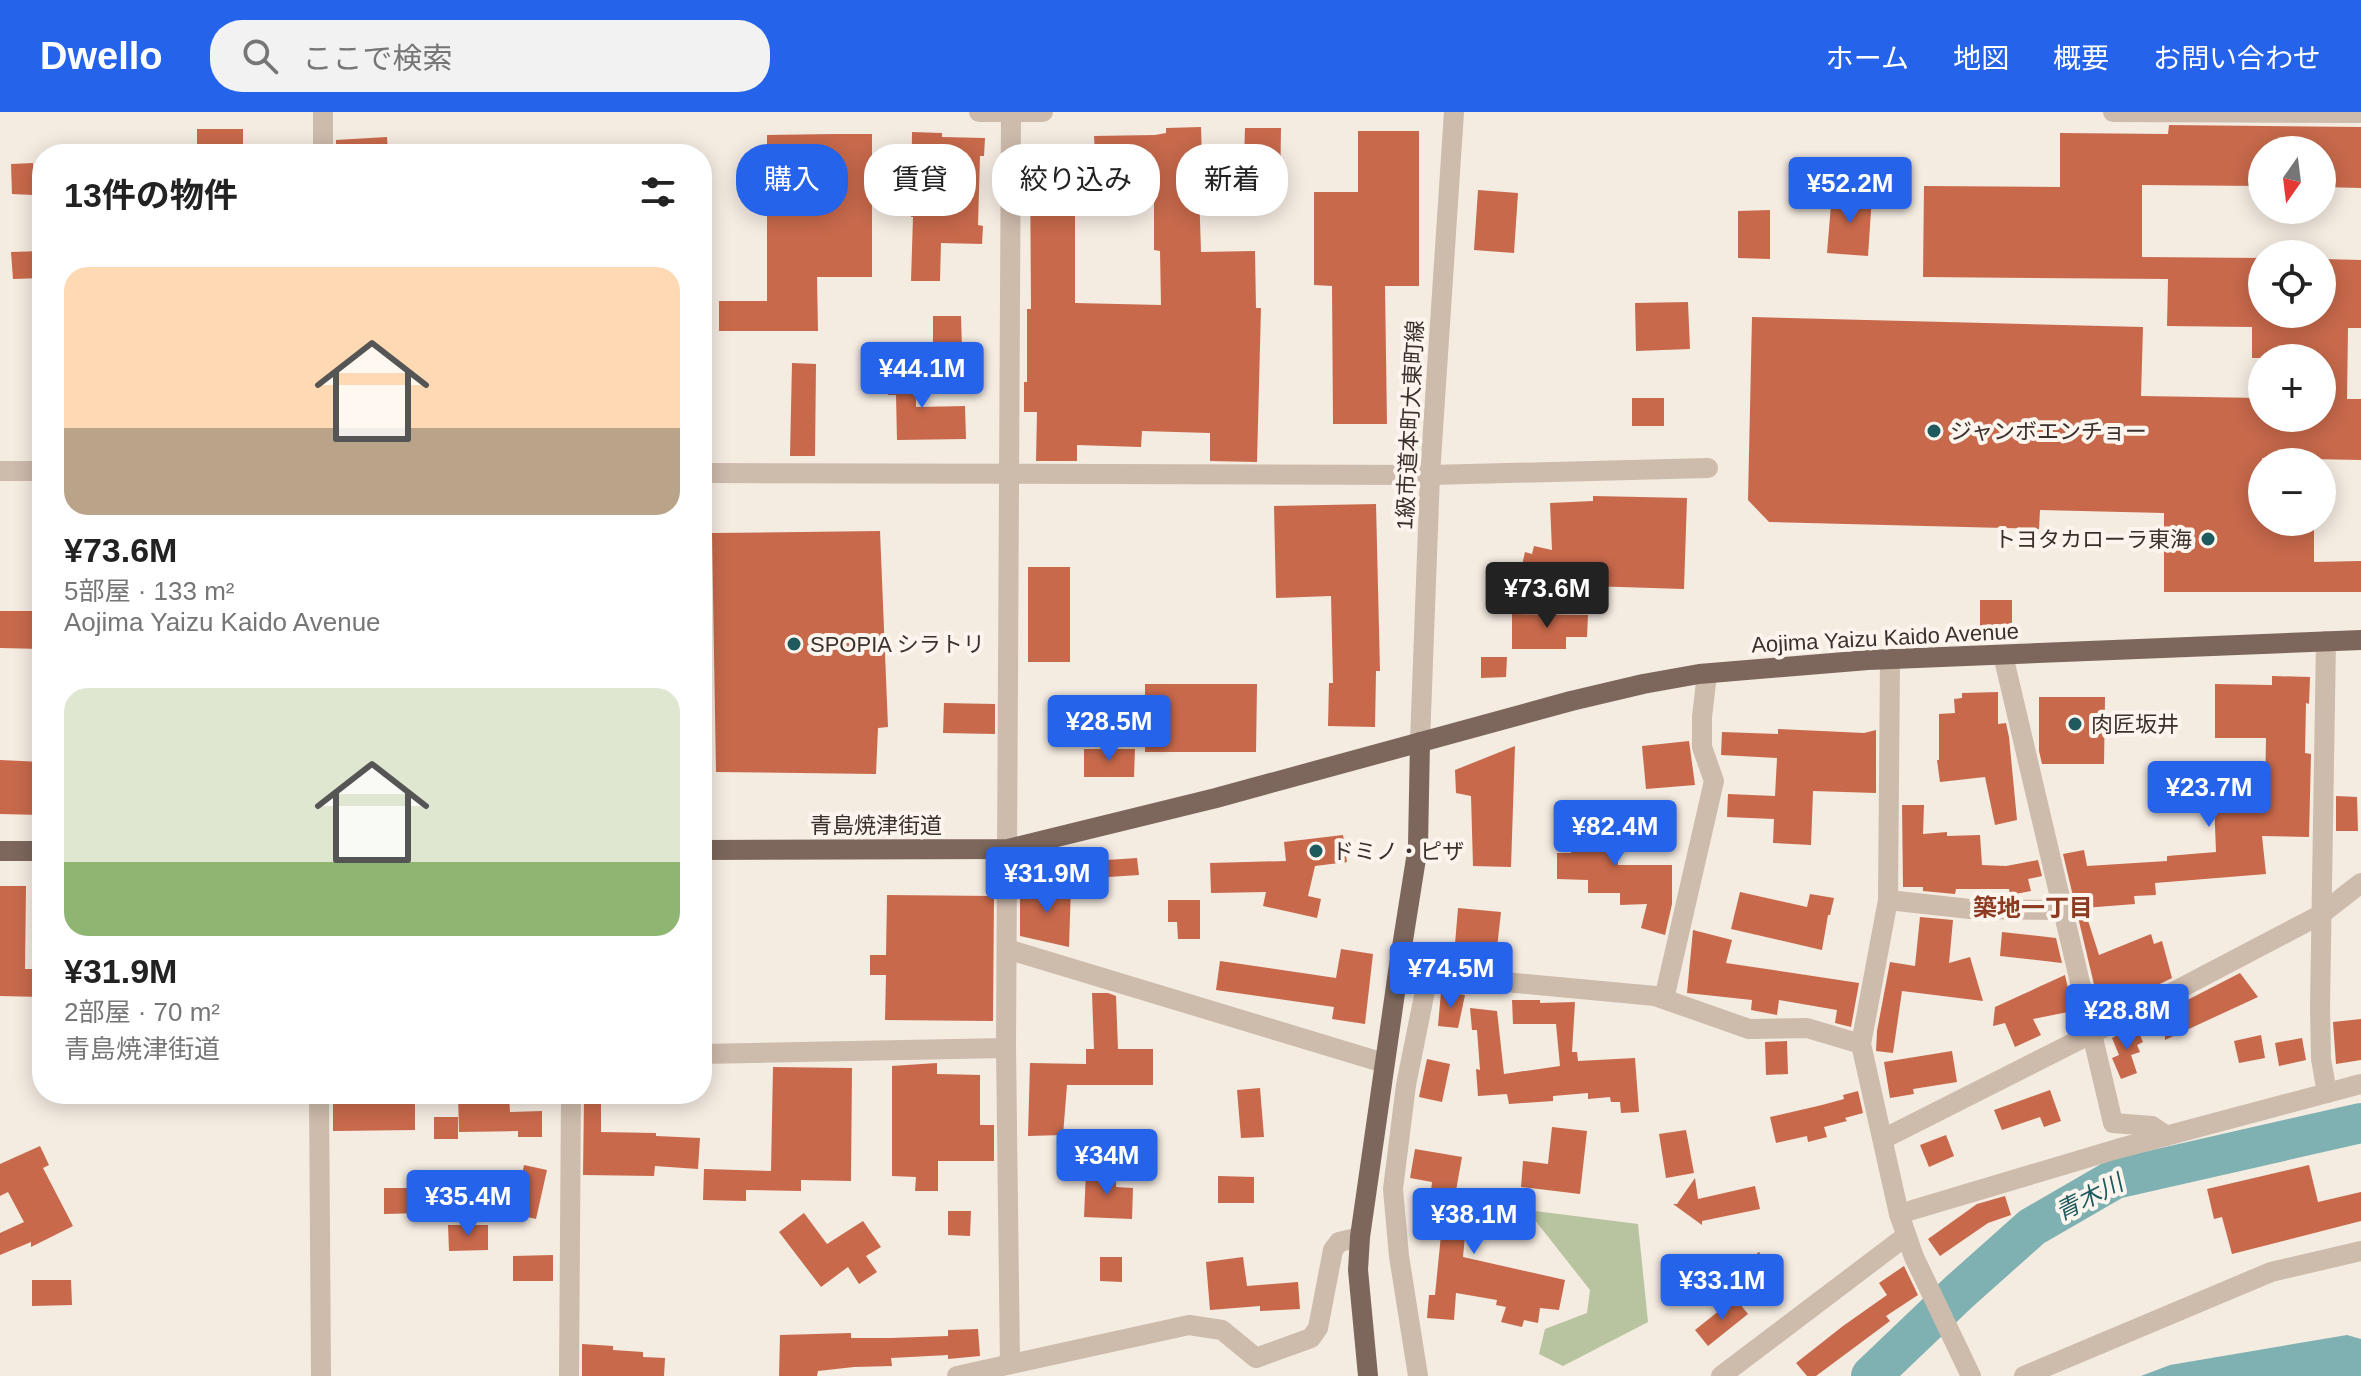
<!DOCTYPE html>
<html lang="ja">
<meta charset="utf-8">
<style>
body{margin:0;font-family:Helvetica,"Noto Sans JP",sans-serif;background:#f2f2f2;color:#222;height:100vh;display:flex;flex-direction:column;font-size:30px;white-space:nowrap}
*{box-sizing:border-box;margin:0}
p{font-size:26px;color:#767676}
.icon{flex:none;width:44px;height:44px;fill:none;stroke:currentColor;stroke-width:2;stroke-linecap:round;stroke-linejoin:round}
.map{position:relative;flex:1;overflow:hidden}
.sheet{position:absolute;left:32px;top:32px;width:680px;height:960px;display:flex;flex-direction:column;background:#fff;border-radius:32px;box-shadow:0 4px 20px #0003}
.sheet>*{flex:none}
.hud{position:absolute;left:736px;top:32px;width:760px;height:72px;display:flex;gap:16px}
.needle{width:52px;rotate:194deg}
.buttons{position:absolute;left:2248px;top:24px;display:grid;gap:16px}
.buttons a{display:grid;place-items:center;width:88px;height:88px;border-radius:50%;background:#fff;box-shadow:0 4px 20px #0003;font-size:40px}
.price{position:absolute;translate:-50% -68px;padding:0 18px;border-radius:8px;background:#2563eb;color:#fff;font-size:26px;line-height:52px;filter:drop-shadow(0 2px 4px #0008)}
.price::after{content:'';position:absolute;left:50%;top:48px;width:24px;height:18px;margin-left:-12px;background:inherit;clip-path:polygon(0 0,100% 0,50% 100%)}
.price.selected{background:#222;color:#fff}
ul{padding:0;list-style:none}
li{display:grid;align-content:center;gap:16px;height:424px;padding:0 32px}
li span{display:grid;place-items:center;height:248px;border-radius:24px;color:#555}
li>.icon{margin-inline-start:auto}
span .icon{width:144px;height:144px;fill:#fffc;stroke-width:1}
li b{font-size:34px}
h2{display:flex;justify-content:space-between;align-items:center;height:96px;padding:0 32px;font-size:34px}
.pill{padding:0 28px;border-radius:32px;background:#fff;box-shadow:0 4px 20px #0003;font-size:28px;line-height:72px}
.pill.selected{background:#2563eb;color:#fff}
header{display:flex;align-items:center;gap:48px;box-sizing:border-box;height:112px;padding:0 40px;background:#2563eb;color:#fff}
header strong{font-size:38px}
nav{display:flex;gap:44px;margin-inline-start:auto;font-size:28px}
.search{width:560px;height:72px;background:#f2f2f2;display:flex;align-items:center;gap:20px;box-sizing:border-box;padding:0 28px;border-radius:32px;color:#767676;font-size:30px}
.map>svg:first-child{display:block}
.green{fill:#b8c4a0}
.water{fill:#7fb0b2}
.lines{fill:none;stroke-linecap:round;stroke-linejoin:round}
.river{stroke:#7fb0b2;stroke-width:40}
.building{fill:#c8694b;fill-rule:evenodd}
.minor{stroke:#cdbbac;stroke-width:20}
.major{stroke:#7d675c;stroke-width:20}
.poi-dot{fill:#1f5a5e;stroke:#fbf5ee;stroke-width:3}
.labels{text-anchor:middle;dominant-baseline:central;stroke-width:8;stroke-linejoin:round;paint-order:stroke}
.street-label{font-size:22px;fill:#3b302b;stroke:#fbf5ee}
.poi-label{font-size:22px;fill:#3b302b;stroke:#fbf5ee;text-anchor:start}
.neighbourhood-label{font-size:24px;font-weight:bold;fill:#8c3b22;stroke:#fbf5ee}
.water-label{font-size:24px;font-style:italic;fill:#1f5a5e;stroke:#fbf5ee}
</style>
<header>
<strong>Dwello</strong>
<div class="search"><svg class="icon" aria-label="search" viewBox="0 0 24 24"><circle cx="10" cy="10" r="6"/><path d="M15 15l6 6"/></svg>ここで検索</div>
<nav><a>ホーム</a><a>地図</a><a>概要</a><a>お問い合わせ</a></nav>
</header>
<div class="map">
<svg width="2361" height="1264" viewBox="0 0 2361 1264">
<rect width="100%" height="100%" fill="#f4ebe1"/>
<!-- green -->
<path class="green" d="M1527,1098L1638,1112L1648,1210L1563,1254L1539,1242L1545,1217L1587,1201L1590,1178Z"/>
<!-- water -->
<path class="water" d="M2347,1223L2361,1227V1264H2141L2170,1253Z"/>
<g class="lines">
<!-- river -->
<path class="river" d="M1871,1264L1959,1180L2032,1115L2115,1067L2361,1011"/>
</g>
<!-- building -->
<g class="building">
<path d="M2169,13L2361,15V76L2322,75V38H2262V74L2142,73V145L2262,146V202H2322V147L2361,148V216H2348L2347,287H2361V348L2262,346V410H2314V450L2361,449V480H2164V401L2040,398L2039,417L1769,410L1748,388L1752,205L2143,215L2141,284L2262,286V306H2322V246H2252V215L2167,214L2168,167L1923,165L1924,74L2060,75V21L2168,22Z"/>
<path d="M1201,15L1202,45H1198L1201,140L1255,139L1256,196H1261L1257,350L1210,349V321L1142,319L1141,335L1077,333V349H1036L1037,300H1024V270H1027V197H1031L1030,41L1095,42L1094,24L1155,23L1166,21V16ZM1154,86V138L1160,139L1161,193L1075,191V87Z"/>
<path d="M1245,16H1281L1280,85L1243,84Z"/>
<rect x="197" y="17" width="46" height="25"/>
<path d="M1358,19H1419V174H1385L1387,312H1333L1332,174L1314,173V80H1358Z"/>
<path d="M912,20L942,21V25L985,26L984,44H980L978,113L983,114L982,132L941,131L940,169H911L913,105H911Z"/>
<path d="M834,22H872V165H817L818,219H719V189H767V23Z"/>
<path d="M387,25L388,42H336V28Z"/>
<path d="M33,51V83L12,82L11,52Z"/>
<path d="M1478,78L1518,81L1514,141L1474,138Z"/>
<path d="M1832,81L1872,84L1868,144L1827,141Z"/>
<path d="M1770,98V147L1738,146V99Z"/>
<path d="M42,139V166L13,167L11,140Z"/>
<path d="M1688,190L1690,237L1636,239L1635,191Z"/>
<path d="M933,204H961L962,237H933Z"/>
<path d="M888,250H916V295L965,294L966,327L897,328L896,283H888Z"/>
<path d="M792,251L816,252L815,344H790Z"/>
<rect x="1632" y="286" width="32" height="28"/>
<path d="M1593,384L1687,386L1684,477L1589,474L1588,487L1524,472L1526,463L1520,462L1525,440L1532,442L1534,434L1552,438L1550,391L1593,389Z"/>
<path d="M1376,392L1380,559H1376L1375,615L1328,614L1329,571H1333L1331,484L1276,486L1274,394Z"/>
<path d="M880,419L888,615L878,616L876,662L716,660L712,421Z"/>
<rect x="1028" y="455" width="42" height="95"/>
<path d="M1980,488H2012V516L1980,517Z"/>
<path d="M0,499H42V537L0,536Z"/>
<path d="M1512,502L1588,503L1587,525H1566V537H1512Z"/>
<path d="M1481,545H1507L1506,565L1481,566Z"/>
<path d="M2272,564L2310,565L2309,592L2306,591L2305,641L2311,642L2309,725L2262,724L2266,762L2155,771L2156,783L2134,784L2135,792L2084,796L2099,843L2151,822L2154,832L2162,829L2172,866L2131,886L2127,873L2097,885L2063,742L2084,738L2087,754L2167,749V744L2216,740L2214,688L2265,686L2266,626H2215V572L2272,573Z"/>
<path d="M1145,572H1257L1256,640H1145Z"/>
<path d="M1998,580V612L2006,611L2009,625L2017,708L1995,713L1985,665L1940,670L1937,648H1939V602L1955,601L1954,587L1962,586V581Z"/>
<path d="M2039,585H2105L2104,652H2042L2039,639Z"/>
<path d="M944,591L995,592V622L943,621Z"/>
<path d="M1778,617L1864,621L1876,618V681L1813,679L1811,733L1773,731L1774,707L1727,705L1728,682L1775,684L1777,646L1721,643L1722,620L1778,622Z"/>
<path d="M1689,629L1695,673L1646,677L1642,634Z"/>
<path d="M1515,634L1511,755L1473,754L1471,684L1456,681L1455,658Z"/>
<path d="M1084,637H1135L1134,665H1084Z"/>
<path d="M0,648L42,650V703L0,702Z"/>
<path d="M2336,684L2357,685L2358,719H2336Z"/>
<path d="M1574,693L1614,695L1613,738H1618V753H1672V792L1665,823L1641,816L1647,792L1620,793V781H1588V768L1557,767V741H1571Z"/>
<path d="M1902,693H1924L1923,722L1947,720V724L1980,723L1982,753L2006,754L2038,748L2042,764L2028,767L2031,779L2010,783L2009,777H1956L1955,782L1923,779V775H1903Z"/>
<path d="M1343,723L1347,750L1315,754L1308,784L1321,787L1317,806L1263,794L1266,780L1211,781L1210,751L1286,749L1284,730Z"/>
<path d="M1137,746L1139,763L1108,765L1107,748Z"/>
<path d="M1071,773L1069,835L1020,824V784L1039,777Z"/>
<path d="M0,774H26L25,857H42V885L0,884Z"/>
<path d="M1740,780L1807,795L1810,782L1834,786L1830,803H1828L1822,838L1731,817Z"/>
<path d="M887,783L994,784L993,909L885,908L886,863H870V843H886Z"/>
<path d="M1168,788H1200V827H1178L1177,810H1168Z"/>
<path d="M1458,796L1501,800L1497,836L1455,832Z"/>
<path d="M1920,805L1953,808L1949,851L1970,845L1983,889L1902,879L1893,941L1876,939L1877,919L1890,850L1915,854Z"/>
<path d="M1693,818L1732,828L1726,851L1859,871L1862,855L1851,915L1835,911L1837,898L1779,888L1777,903L1751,898L1752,888L1687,881Z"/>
<path d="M2002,820L2056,826L2062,851L2000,844Z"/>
<path d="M1341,837L1373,842L1365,912L1332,907L1334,895L1216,878L1220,849L1336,866Z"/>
<path d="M2240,861L2258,885L2165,928L2164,900Z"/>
<path d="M2065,863L2073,899L2033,907L2041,923L2015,935L2005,911L1993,914L1995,895Z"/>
<path d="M1441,880L1465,883L1458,916L1438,914Z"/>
<path d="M1092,881H1108L1116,884L1118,937H1153V973H1067L1063,1023L1028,1024L1030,951L1086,952V937H1094Z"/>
<path d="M1512,888H1540V891L1575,890L1572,940H1577L1578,949L1635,946L1639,1000L1621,1001L1620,990H1611L1610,985L1588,987V981L1553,984V989L1509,992L1507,982L1478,984L1476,957L1480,958L1477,918H1472L1470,896L1497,899L1504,962L1560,954L1556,912H1513Z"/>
<path d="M2361,907V948L2336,952L2333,910Z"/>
<path d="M2136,914L2143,930L2137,933L2140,940L2131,943L2137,961L2121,967L2112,946L2119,943L2112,926Z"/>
<path d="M2261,923L2265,946L2239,951L2234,929Z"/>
<path d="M2302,926L2306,948L2279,954L2275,931Z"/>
<path d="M1787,929L1788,962L1766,963L1765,930Z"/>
<path d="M1952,939L1957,970L1913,977L1914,982L1890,986L1884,950Z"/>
<path d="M1427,947L1450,952L1442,990L1419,985Z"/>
<path d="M937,951V962L980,963V1013H994V1049H938V1079H915L916,1065L892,1064V954Z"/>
<path d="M773,955L852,956L851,1069L801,1068V1079L746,1078V1089L703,1088L704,1057L771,1059Z"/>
<path d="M1260,976L1264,1025L1241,1026L1237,978Z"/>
<path d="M2050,978L2061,1009L2044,1015L2040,1005L2002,1018L1994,998Z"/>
<path d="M1858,979L1863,1001L1845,1006L1847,1009L1824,1015L1827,1025L1808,1030L1807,1024L1776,1031L1770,1005L1822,993L1844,987L1843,983Z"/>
<path d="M458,982H509L510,1000L542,999V1025H518V1019L459,1020Z"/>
<path d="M415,985V1018L333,1019V986Z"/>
<path d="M584,986H601V1020L656,1021V1024L700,1026L698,1057L655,1054L654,1064L583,1063Z"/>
<rect x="434" y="1005" width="24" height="22"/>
<path d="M1552,1015L1587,1019L1580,1082L1521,1075L1523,1049L1548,1052Z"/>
<path d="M1686,1018L1694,1061L1666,1066L1659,1022Z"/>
<path d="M1946,1023L1954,1044L1929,1055L1920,1033Z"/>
<path d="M40,1034L49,1053L43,1056L73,1114L31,1135V1130L0,1143V1121L24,1110L8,1080L0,1084V1052Z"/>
<path d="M1415,1037L1462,1045L1452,1101L1467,1103L1463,1145L1565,1168L1559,1198L1540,1196L1538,1211L1524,1208L1522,1215L1501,1210L1506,1195L1496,1193L1497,1188L1456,1181L1454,1208L1427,1206L1429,1183H1435L1441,1123L1426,1122L1432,1070L1410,1066Z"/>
<path d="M524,1053L547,1058L536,1107L514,1102Z"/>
<path d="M2309,1053L2318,1090L2361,1080V1109L2232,1142L2222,1105L2214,1107L2207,1077Z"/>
<path d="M1086,1059L1116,1060V1075L1133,1076L1132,1107L1084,1105Z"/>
<path d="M1218,1064L1254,1065V1091H1218Z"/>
<path d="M1695,1066L1698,1087L1755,1074L1760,1097L1702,1109V1113L1673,1092H1677Z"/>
<path d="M384,1076H423L424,1101L384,1102Z"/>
<path d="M2005,1084L2011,1103L1988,1111L1940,1144L1928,1127L1977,1092Z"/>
<path d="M948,1099H971L970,1124L948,1123Z"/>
<path d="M804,1101L827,1132L863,1109L881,1135L866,1144L877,1160L859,1172L848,1155L821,1175L779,1120Z"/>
<path d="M448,1113H488V1138L449,1139Z"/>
<path d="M1759,1140L1778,1166L1755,1183L1736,1158Z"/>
<path d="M553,1143V1169H513V1144Z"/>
<path d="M1100,1145H1122V1170L1100,1169Z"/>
<path d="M1243,1145L1247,1174L1298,1170L1300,1197L1260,1199V1194L1210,1198L1206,1150Z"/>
<path d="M1904,1154L1918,1183L1886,1204L1890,1209L1816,1264H1807L1796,1251L1843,1214L1887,1183L1879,1171Z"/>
<path d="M32,1168H71L72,1193L32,1194Z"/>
<path d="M1735,1186L1748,1202L1708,1234L1695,1218Z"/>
<path d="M978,1217L980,1244L948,1247V1243L891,1246L892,1254L854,1255L818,1259L817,1264H779L780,1223L851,1221V1226H891L948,1224V1218Z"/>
<path d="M582,1232L613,1234V1238L643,1240V1245L665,1246L664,1264H582Z"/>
</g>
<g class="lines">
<!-- minor -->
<g class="minor">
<path d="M979,0H1043"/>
<path d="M2113,0L2361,1"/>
<path d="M323,42V0"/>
<path d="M0,359H42"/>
<path d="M702,361L1430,363L1708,356"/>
<path d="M2326,529L2320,895L2321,947L2327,981"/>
<path d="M2003,543L2113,1011L2152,1014L2167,1024"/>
<path d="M1890,548L1888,788L1861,932L1899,1102L1914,1145L1971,1264"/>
<path d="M1420,630L1430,363L1454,0"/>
<path d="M1888,788L1970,797L2063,798"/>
<path d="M1007,837L1384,951"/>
<path d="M1398,860L1655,884L1749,917L1807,916L1861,932"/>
<path d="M1664,887L1714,669L1702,635V605L1707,562"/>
<path d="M702,942L1006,936"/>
<path d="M319,982L321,1264"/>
<path d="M1883,1027L2158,888L2320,803L2361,771"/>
<path d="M1899,1102L2117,1037L2361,972"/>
<path d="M1010,1252L1006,936L1011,0"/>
<path d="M569,1264L571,982"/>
<path d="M957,1264L1189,1213L1222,1218L1256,1246L1311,1226L1318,1216L1333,1138L1339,1130L1360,1125"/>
<path d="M1418,1264L1399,1144L1393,1077L1406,973L1428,864"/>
<path d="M1721,1264L1906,1124"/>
<path d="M2024,1264L2271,1160L2361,1139"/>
</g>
<!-- major -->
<g class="major">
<path d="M702,738L1008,737L1216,686L1571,589L1643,572L1699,562L1868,548L2361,528"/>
<path d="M0,739H42"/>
<path d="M1368,1264L1358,1158L1360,1125L1398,860L1418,734L1420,630"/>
</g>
</g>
<!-- markers -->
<g class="poi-dot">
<circle cx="1934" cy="319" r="8"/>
<circle cx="2208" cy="427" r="8"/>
<circle cx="794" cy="532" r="8"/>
<circle cx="2075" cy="612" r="8"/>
<circle cx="1316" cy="739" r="8"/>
</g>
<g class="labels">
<!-- street labels -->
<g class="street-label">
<text transform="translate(1410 313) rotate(-87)">1級市道本町大東町線</text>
<text transform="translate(1885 526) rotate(-3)">Aojima Yaizu Kaido Avenue</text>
<text x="876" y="713">青島焼津街道</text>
</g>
<!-- poi labels -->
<g class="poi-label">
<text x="1950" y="319">ジャンボエンチョー</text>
<text x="2192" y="427" text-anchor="end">トヨタカローラ東海</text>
<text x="810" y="532">SPOPIA シラトリ</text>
<text x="2091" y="612">肉匠坂井</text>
<text x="1332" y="739">ドミノ・ピザ</text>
</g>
<!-- neighbourhood labels -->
<g class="neighbourhood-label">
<text x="2033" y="795">築地一丁目</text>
</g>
<!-- water labels -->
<g class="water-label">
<text transform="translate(2089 1085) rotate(-27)">青木川</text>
</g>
</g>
</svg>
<div class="buttons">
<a><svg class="needle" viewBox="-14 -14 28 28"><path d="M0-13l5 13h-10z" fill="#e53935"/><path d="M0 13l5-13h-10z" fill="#767676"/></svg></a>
<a><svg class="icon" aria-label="locate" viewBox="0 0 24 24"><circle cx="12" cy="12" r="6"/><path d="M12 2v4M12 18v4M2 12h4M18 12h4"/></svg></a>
<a>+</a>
<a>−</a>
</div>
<b class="price" style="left:1850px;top:113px">¥52.2M</b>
<b class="price" style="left:922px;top:298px">¥44.1M</b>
<b class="price selected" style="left:1547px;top:518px">¥73.6M</b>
<b class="price" style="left:1109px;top:651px">¥28.5M</b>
<b class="price" style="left:2209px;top:717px">¥23.7M</b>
<b class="price" style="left:1615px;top:756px">¥82.4M</b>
<b class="price" style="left:1047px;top:803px">¥31.9M</b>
<b class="price" style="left:1451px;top:898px">¥74.5M</b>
<b class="price" style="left:2127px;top:940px">¥28.8M</b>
<b class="price" style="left:1107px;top:1085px">¥34M</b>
<b class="price" style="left:468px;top:1126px">¥35.4M</b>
<b class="price" style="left:1474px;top:1144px">¥38.1M</b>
<b class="price" style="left:1722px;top:1210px">¥33.1M</b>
<div class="hud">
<a class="pill selected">購入</a>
<a class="pill">賃貸</a>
<a class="pill">絞り込み</a>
<a class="pill">新着</a>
</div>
<section class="sheet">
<h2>13件の物件<svg class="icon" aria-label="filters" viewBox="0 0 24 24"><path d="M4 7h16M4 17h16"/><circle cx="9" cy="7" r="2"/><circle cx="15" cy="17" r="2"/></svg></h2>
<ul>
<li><span style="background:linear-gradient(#ffd9b3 65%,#b9a48a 0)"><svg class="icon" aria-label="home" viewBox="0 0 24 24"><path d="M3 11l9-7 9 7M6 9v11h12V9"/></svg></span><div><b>¥73.6M</b><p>5部屋 · 133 m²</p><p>Aojima Yaizu Kaido Avenue</p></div></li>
<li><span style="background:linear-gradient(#dfe7d0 70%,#8fb573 0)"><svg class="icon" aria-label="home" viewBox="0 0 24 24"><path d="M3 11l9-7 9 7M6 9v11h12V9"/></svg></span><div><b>¥31.9M</b><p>2部屋 · 70 m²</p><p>青島焼津街道</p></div></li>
</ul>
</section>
</div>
